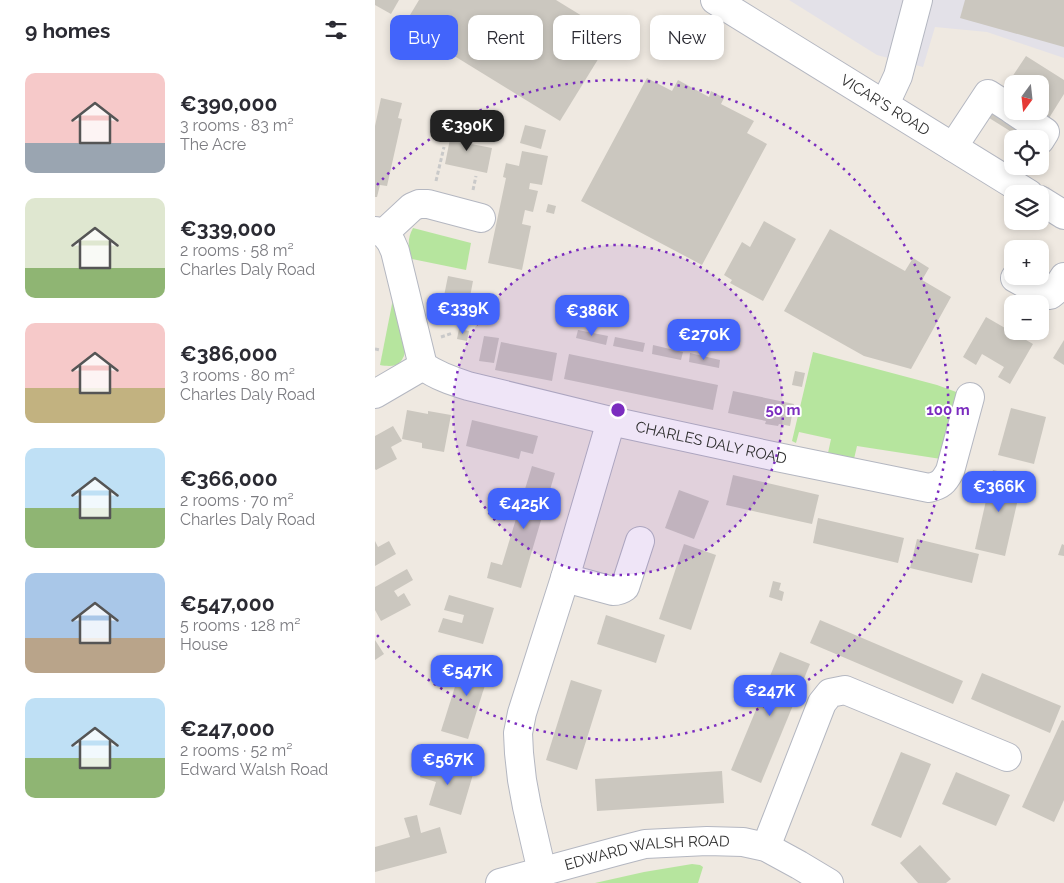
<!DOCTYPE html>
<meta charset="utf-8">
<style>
body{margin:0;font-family:Raleway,sans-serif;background:#f7f7f7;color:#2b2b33;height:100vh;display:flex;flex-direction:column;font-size:19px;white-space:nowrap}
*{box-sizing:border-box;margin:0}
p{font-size:16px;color:#7c7c81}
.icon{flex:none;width:28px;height:28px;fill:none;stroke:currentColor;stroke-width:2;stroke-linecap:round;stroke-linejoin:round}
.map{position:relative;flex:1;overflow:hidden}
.sheet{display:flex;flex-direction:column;background:#fff;width:375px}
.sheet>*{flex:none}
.guide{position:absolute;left:15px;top:15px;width:475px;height:45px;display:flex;gap:10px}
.needle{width:32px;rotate:195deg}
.controls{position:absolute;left:629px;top:75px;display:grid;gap:10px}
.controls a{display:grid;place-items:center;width:45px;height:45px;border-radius:10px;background:#fff;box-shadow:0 2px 8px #0003;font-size:25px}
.price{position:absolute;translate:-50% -42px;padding:0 11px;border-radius:10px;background:#4264fb;color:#fff;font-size:16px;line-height:32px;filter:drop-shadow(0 1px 2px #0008)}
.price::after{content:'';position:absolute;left:50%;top:30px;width:15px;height:11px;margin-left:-8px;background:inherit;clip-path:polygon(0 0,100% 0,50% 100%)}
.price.current{background:#222;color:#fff}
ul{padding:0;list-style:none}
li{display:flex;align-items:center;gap:15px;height:125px;padding:0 25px}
li span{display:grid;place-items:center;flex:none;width:140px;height:100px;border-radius:10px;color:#555}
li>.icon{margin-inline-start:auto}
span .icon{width:60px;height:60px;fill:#fffc;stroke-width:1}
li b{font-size:21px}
h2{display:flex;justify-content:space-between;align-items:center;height:60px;padding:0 25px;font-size:21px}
.pill{padding:0 18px;border-radius:10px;background:#fff;box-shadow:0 2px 8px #0003;font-size:18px;line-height:45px}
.pill.current{background:#4264fb;color:#fff}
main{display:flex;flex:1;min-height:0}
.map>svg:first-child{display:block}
.industrial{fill:#e3e1e8}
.green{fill:#b6e59e}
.building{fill:#cbc7bf;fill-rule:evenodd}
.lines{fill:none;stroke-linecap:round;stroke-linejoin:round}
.minor-casing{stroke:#b4b7c1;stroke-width:30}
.path{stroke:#c9c9c9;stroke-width:3;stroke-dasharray:4 2.5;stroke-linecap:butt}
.minor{stroke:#fff;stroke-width:28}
.ring{fill:none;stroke:#7b2cbf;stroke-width:2.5;stroke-dasharray:2.5 5}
.labels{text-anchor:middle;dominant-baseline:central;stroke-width:4;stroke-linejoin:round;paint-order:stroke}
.street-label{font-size:15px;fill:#2e2e2e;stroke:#fff}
.centre{fill:#7b2cbf;stroke:#fff;stroke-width:2.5}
.ring-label{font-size:15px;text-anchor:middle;font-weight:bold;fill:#7b2cbf;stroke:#fff;stroke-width:4;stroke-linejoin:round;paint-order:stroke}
</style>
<main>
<section class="sheet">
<h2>9 homes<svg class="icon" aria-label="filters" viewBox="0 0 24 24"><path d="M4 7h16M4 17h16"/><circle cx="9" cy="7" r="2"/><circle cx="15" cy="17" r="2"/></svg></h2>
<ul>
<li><span style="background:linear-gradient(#f6c9c9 70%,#9aa5b1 0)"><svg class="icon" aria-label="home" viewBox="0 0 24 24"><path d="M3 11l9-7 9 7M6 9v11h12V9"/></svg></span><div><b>€390,000</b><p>3 rooms · 83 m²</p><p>The Acre</p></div></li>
<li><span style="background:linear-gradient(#dfe7d0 70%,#8fb573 0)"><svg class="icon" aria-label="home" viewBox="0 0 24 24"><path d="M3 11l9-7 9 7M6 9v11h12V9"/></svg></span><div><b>€339,000</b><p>2 rooms · 58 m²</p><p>Charles Daly Road</p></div></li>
<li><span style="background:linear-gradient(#f6c9c9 65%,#c2b280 0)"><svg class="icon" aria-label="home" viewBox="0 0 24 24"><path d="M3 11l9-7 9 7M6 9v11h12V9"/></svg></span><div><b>€386,000</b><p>3 rooms · 80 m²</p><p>Charles Daly Road</p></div></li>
<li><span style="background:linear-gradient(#bfe0f5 60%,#8fb573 0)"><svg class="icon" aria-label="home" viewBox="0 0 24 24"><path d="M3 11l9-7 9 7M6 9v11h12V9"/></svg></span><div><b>€366,000</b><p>2 rooms · 70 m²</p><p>Charles Daly Road</p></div></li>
<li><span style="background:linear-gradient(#a9c7e8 65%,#b9a48a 0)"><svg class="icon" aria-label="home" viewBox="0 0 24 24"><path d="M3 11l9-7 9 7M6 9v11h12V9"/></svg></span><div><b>€547,000</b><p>5 rooms · 128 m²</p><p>House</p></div></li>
<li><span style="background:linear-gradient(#bfe0f5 60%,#8fb573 0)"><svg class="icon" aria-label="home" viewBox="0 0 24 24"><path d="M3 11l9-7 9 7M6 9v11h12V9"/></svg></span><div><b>€247,000</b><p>2 rooms · 52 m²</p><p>Edward Walsh Road</p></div></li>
</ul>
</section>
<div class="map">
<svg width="689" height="883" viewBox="0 0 689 883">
<rect width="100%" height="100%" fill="#efe9e1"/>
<!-- industrial -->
<path class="industrial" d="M414,0H689V58L612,32L560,27L548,67L502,55Z"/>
<!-- green -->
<g class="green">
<path d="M38,228L96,243L91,270L37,259C33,247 32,239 38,228Z"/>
<path d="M20,289L31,348C28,364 22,368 5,365Z"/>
<path d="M438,352L562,385L584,393L566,459L482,446L479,459L454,456L453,453L456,439L424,432L421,443L417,441Z"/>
<path d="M317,864L325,865L328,867L323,883H220L269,872Z"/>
</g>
<!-- building -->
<g class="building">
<path d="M0,0H24L16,14L0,5Z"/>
<path d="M44,0H181L238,35L185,121L29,25Z"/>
<path d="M590,0H689V47L585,18Z"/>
<path d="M651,56L689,80V94L661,139H648L611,116ZM638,84H665V111H638Z"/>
<path d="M272,78L297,91L303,80L334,97L336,91L349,98L346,104L379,121L372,133L392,144L327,265L206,201Z"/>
<path d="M6,98L27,103L23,118L27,119L12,186L5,185L2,197H0V126Z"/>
<path d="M94,112L102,114L101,121L92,118Z"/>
<path d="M103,116L112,119L111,127L101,125Z"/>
<path d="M82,124L95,126L91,143L117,148L112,173L70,164L75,139H78Z"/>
<path d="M150,125L171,130L166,149L145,143Z"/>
<path d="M97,126L106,128L104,138L94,135Z"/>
<path d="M147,151L173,156L167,185L155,183L154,189L163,191L158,212L150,210L147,224L156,226L147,270L113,263L131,178L128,177L131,163L144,166Z"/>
<path d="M173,204L181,206L179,214L171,212Z"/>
<path d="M389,221L421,239L388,301L355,283L357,280L349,275L367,242L375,247Z"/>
<path d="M455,229L530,271L538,258L554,268L547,280L576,297L536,369L489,356L409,311Z"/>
<path d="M73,276L98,281L94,302L99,303L95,324L77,321L79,306L76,320L63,318L68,297L81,300V299L69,296Z"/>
<path d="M611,317L658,344L635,384L623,377L629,367L607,354L601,365L588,357Z"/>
<path d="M84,329L94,331L92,341L82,339Z"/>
<path d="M203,330L233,336L231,345L201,338Z"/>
<path d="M109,336L124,338L119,363L104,361Z"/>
<path d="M240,337L270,343L268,352L238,346Z"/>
<path d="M689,340V365L678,358Z"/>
<path d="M126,342L182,353L177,381L120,370Z"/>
<path d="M278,345L308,352L306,360L277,354Z"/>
<path d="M315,353L345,360L344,368L314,362Z"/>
<path d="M194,354L343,385L338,410L189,379Z"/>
<path d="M420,371L430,373L427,387L417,385Z"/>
<path d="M358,391L419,404L415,426L404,424L403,426L390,424L391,421L353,413Z"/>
<path d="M636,408L671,417L659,464L623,455Z"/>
<path d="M32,410L53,414V411L76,415L69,452L47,448V443L27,439Z"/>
<path d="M97,420L163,436L158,454L146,451L144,459L91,446Z"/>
<path d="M18,426L27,441L16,447L22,459L1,470L0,469V436Z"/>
<path d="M157,466L180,473L146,588L112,578L116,562L127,565Z"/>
<path d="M618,470L648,477L630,556L600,549Z"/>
<path d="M358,475L444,495L437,524L351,505Z"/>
<path d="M304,490L334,501L319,539L290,528Z"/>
<path d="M443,518L529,538L523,563L438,543Z"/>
<path d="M542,539L604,554L597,583L535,568Z"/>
<path d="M0,541L3,547L14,541L21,554L0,566Z"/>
<path d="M309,544L341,555L316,630L284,619Z"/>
<path d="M687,544L689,545V556L683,555Z"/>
<path d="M32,569L38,580L19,591L23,597L29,593L36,605L6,621L0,610V587Z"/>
<path d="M398,581L406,583L404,590L409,592L407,601L394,597Z"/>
<path d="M74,595L119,608L108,644L63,632L68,618L87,623L89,615L69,610Z"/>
<path d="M231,615L290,635L281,663L222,644Z"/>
<path d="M445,620L588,681L578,704L435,643Z"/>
<path d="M0,640L9,654L0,660Z"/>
<path d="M405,652L435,664L386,783L356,770Z"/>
<path d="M90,655L117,663L93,739L66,731Z"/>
<path d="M607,673L686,706L675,733L596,699Z"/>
<path d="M196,680L227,690L202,770L171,760Z"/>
<path d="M687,720L689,721V800L679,822L647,807Z"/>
<path d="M526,752L556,764L526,838L496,825Z"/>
<path d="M65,760L99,771L86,815L54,805L61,782L45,777L49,763L63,767Z"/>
<path d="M347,771L349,803L222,811L220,779Z"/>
<path d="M581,772L635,795L621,826L567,804Z"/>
<path d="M42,815L46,833L65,827L72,853L0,872V847L35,837L29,818Z"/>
<path d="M545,845L576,879L571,883H543L525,863Z"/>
</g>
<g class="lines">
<!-- minor casing -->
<g class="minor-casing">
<g id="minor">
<path id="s1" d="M340,0L654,194"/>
<path d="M510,104L523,76L543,0"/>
<path d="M639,111L670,132L665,140"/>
<path d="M578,147L613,94L638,110"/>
<path d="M665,200L689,215"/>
<path id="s2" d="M0,231L9,233L16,242L20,251L48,366C62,376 77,381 93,386L236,421L402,457L554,488C566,485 569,482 575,471L595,397"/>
<path d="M9,233L37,207L44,204H53L106,218"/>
<path d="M640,278L669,294L675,295L680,291L689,277"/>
<path d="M0,394L48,366"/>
<path d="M190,578L238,591C243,591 246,590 250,587L265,541"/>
<path d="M391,847L447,703L455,693L470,690L632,757"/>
<path d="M167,872L152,807L147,780L144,753L143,733L147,713L190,578L236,421"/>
<path id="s3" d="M125,883L243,851L270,844L332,841L368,842L391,847L424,865L454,883"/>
</g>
</g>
<!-- path -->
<g class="path">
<path d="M61,181L69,147"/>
<path d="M98,190L101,176"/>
<path d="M66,337L78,333"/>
<path d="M0,349L5,350"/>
</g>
<!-- minor -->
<use href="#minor" class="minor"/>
</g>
<!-- distance rings -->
<circle cx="243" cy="410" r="165" fill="#7b2cbf" fill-opacity=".12"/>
<g class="ring">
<circle cx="243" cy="410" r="165"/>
<path d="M2 185A330 330 0 1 1 2 635"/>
</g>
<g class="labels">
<!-- street labels -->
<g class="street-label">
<text stroke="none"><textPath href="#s1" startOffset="200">VICAR'S ROAD</textPath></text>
<text stroke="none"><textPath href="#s2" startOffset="448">CHARLES DALY ROAD</textPath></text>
<text stroke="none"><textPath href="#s3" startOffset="151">EDWARD WALSH ROAD</textPath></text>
</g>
</g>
<circle cx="243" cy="410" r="8" class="centre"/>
<g class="ring-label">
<text x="408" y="415">50 m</text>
<text x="573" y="415">100 m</text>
</g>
</svg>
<div class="controls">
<a><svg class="needle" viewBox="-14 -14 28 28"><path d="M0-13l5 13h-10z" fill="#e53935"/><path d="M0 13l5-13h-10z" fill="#7c7c81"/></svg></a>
<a><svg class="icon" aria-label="locate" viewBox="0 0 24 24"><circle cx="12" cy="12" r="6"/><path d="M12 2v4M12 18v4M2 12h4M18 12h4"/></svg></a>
<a><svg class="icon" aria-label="layers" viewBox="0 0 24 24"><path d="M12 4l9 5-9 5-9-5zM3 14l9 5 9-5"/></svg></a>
<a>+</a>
<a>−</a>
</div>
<b class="price current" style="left:92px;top:152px">€390K</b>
<b class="price" style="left:88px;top:335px">€339K</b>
<b class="price" style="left:217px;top:337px">€386K</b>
<b class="price" style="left:329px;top:361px">€270K</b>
<b class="price" style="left:624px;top:513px">€366K</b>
<b class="price" style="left:149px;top:530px">€425K</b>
<b class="price" style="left:92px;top:697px">€547K</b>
<b class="price" style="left:395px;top:717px">€247K</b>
<b class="price" style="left:73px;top:786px">€567K</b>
<div class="guide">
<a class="pill current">Buy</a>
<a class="pill">Rent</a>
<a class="pill">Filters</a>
<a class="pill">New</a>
</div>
</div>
</main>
